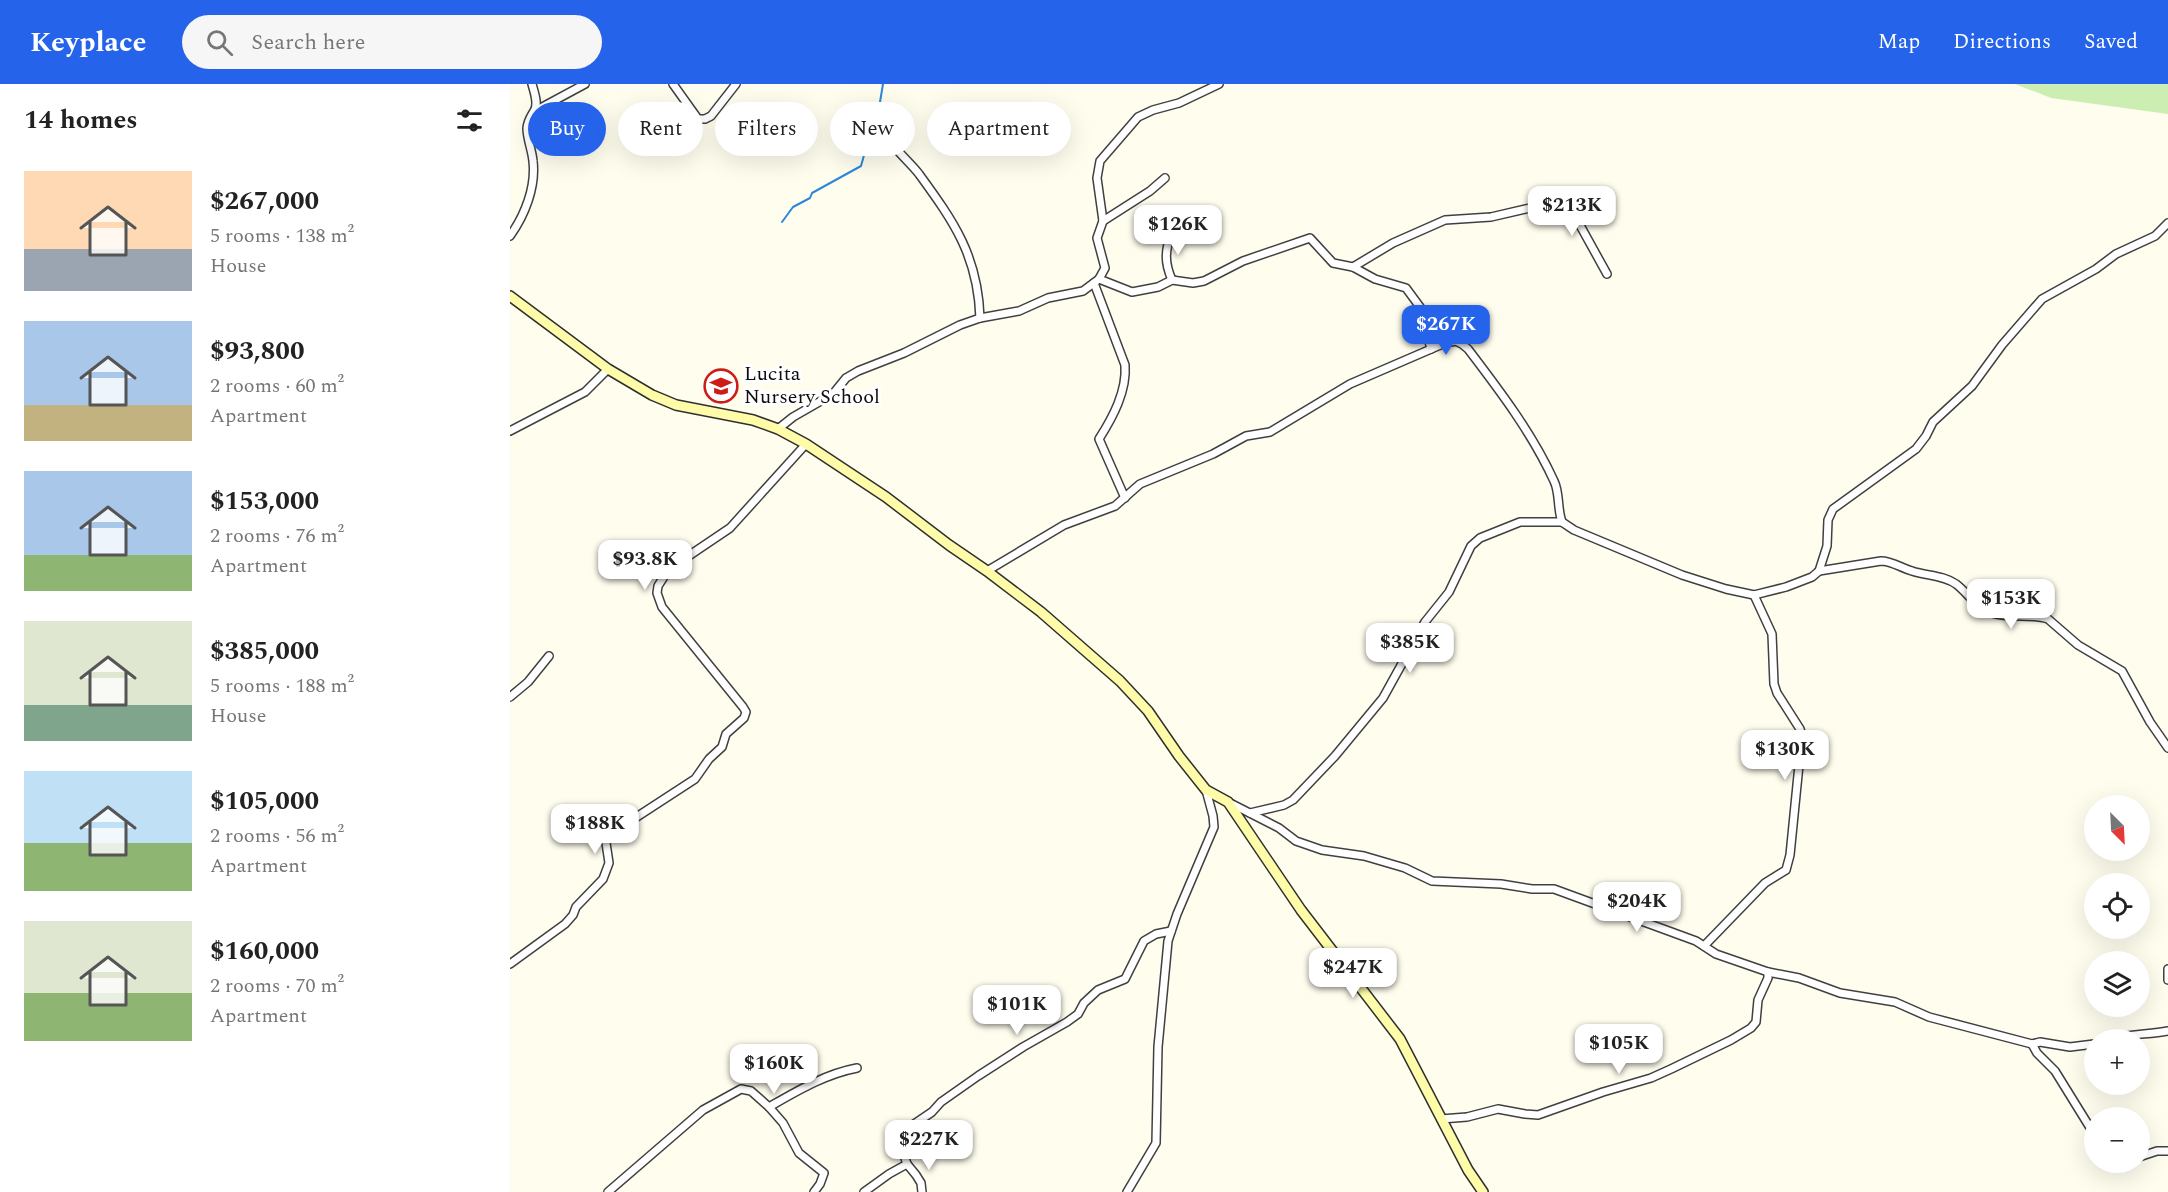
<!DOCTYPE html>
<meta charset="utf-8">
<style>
body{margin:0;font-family:Spectral,serif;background:#f6f6f6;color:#222;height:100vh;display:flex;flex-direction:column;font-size:22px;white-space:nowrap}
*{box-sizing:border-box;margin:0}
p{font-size:20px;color:#767676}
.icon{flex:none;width:33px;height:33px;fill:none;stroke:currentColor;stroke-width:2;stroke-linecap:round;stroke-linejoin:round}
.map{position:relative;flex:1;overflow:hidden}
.details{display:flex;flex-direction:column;background:#fff;width:510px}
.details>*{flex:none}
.top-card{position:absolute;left:18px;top:18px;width:570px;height:54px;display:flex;gap:12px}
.needle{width:39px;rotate:156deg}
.buttons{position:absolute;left:1574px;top:711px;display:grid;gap:12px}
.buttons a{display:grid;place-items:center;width:66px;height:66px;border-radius:50%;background:#fff;box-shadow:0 6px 24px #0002;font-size:30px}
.price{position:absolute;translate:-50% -51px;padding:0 14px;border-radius:12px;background:#fff;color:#222;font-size:20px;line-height:39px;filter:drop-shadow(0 2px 3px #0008)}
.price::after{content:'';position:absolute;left:50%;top:36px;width:18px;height:14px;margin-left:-9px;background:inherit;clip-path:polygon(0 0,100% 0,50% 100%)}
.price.on{background:#2563eb;color:#fff}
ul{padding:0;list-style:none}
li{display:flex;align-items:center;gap:18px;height:150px;padding:0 24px}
li span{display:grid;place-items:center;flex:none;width:168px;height:120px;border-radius:0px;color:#555}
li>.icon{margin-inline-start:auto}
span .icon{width:72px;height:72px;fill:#fffc;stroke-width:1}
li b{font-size:26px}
h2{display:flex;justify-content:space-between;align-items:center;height:72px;padding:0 24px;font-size:26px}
.chip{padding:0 21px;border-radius:27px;background:#fff;box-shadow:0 6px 24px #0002;font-size:21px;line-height:54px}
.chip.on{background:#2563eb;color:#fff}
header{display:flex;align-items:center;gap:36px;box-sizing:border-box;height:84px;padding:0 30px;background:#2563eb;color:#fff}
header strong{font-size:28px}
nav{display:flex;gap:33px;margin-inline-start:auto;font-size:21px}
.search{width:420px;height:54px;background:#f6f6f6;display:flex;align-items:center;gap:15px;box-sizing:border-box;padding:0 21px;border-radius:33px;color:#767676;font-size:22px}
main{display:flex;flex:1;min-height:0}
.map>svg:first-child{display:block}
.green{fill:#cdeeb3}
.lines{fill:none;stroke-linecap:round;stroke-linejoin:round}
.stream{stroke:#2c87db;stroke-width:2}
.street-casing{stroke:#404040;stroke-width:10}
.secondary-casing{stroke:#2f2f2f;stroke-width:12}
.street{stroke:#fff;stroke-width:7}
.secondary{stroke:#fffca9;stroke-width:9}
.labels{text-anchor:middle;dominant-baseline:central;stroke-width:6;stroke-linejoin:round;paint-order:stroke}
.poi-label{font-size:20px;fill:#0d0d0d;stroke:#fff;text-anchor:start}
</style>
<header>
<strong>Keyplace</strong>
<div class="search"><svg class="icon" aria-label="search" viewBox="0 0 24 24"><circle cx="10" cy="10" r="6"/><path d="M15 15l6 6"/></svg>Search here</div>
<nav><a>Map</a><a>Directions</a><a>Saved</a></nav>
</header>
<main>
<section class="details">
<h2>14 homes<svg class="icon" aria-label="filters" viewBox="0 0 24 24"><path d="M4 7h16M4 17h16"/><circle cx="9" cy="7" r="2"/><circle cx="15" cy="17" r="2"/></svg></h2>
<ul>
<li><span style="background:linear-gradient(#ffd9b3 65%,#9aa5b1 0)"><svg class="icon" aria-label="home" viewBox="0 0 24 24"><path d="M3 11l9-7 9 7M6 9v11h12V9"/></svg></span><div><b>$267,000</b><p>5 rooms · 138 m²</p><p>House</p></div></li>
<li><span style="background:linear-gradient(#a9c7e8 70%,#c2b280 0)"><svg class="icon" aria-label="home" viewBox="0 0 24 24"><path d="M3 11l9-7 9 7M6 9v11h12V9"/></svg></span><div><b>$93,800</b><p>2 rooms · 60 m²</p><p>Apartment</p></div></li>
<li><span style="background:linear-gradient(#a9c7e8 70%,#8fb573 0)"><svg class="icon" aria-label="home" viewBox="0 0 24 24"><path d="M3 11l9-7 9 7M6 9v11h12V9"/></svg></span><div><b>$153,000</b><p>2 rooms · 76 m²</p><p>Apartment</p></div></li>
<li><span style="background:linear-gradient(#dfe7d0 70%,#7fa58c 0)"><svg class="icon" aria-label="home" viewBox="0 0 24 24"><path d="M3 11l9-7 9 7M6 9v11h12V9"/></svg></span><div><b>$385,000</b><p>5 rooms · 188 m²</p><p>House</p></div></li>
<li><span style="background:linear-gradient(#bfe0f5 60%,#8fb573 0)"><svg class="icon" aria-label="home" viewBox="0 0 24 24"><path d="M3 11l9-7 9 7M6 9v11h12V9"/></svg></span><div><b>$105,000</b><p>2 rooms · 56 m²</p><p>Apartment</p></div></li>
<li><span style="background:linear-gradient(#dfe7d0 60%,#8fb573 0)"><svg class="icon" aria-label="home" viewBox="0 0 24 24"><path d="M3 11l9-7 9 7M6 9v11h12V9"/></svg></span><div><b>$160,000</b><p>2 rooms · 70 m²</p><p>Apartment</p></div></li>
</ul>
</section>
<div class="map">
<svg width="1658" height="1108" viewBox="0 0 1658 1108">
<rect width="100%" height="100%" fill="#fffdee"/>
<!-- green -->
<path class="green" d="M1505,0H1658V30L1541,14Z"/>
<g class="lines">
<!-- stream -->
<path class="stream" d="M272,138L283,123L300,114L302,109L351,82L358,57L368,30L373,0"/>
<!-- street casing -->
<g class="street-casing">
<g id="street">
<path d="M163,0L188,35H195L201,32L226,0"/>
<path d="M25,27L75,0"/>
<path d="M373,28C374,35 374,44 377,50C383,65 399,77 409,90C444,138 468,172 470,234"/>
<path d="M593,137L640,107L655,94"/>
<path d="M662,147C655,166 654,178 662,196"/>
<path d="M0,152C15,131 26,103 23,77C22,66 17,55 17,44C18,36 20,34 24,27C29,20 24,8 22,0"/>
<path d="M843,183L883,159L935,136L981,133L1050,117L1066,134L1097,190"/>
<path d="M589,195L622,208L648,203L662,196L683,199L694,197L733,177L800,154L823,179L843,183L865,195L896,204L910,223L921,265"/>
<path d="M584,199L615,281C617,307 603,333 589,355L615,414"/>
<path d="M268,345L283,333L323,310L336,294L348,287L394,269L450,241L470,234L509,227L538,214L573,207L589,195L595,184L587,154L593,137L587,94L590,77L628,33L643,26L669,19L709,0"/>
<path d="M0,347L75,308L98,285"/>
<path d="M477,487L554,441L605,422L630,400L703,370L736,352L760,348L840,300L935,259L946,257L952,260L958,265C990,307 1022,349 1044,397C1050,409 1047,424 1052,438L1064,446L1172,491L1216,505L1244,511L1276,503L1302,493L1309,487L1371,477C1382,477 1391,484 1402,487C1417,492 1433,491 1446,500C1458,509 1467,525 1482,529C1501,535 1520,529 1538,535L1568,561L1612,587L1640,638L1658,664"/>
<path d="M1309,487L1317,462L1318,436L1323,425L1406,365L1416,352L1423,338L1462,302L1492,261L1532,215L1586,185L1606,170L1645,152L1658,139"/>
<path d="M0,613L18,598L39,572"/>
<path d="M720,719L769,744L786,757L812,766L854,772L895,784L922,797L991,800L1022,805H1044L1186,857L1206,870L1258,888L1289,894L1330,909L1385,918L1419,933L1522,960L1530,958L1560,963L1584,960"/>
<path d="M740,729L774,721L783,716L825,672L873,614L915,538L939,508L961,462L970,454L1010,438H1052"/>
<path d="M1194,862L1255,799L1276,786L1280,771L1292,651L1290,645L1267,609L1264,600L1262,550L1244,511"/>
<path d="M0,880L55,840L63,831L66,823L93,795L99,779L96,759L99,751L185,695L199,675L212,663L216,650L234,634L236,628L233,623L152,523L147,509L148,502L155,491L177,473L220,444L296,360"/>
<path d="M1658,885V896"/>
<path d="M1599,956C1618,949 1638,951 1658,947"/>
<path d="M1522,960L1527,969L1545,987L1584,1050"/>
<path d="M259,1023C287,1007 315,990 347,984"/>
<path d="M931,1035L957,1033L988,1025L1015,1030L1028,1031L1093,1008L1141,994L1161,985L1221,956L1241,944L1246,938L1248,916L1258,894V888"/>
<path d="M1629,1073L1647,1067H1658"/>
<path d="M98,1108L193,1026L231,1005L241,1007L259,1023L273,1039L289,1069L314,1089L310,1100L304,1108"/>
<path d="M354,1108L379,1090L397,1080"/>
<path d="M412,1108L411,1099L406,1091L397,1080L388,1054L391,1049L422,1028L431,1018L468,992L513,963L557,938L568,930L574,919L588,906L615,895L634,857L646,850L661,847"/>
<path d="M617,1108L646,1059L648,963L658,857L667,830L704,743L703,732L696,706"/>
</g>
</g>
<!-- secondary casing -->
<g class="secondary-casing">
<path id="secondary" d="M0,212L98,285L142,311L166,321L243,336L268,345L296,360L376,413L439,461L477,487L531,528L610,597L638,627L669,672L696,706L718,718L791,826L890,955L958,1086L973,1108"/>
</g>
<!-- street -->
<use href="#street" class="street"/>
<!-- secondary -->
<use href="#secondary" class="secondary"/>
</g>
<!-- icons -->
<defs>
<g id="school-ring" transform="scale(1.725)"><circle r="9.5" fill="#fff" stroke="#cc1d17" stroke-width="1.5"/><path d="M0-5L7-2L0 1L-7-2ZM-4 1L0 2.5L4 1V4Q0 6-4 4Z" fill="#cc1d17"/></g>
</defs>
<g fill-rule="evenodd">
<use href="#school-ring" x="211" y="302"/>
</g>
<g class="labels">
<!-- poi labels -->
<g class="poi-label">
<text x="234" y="290">Lucita<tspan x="234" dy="23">Nursery School</tspan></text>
</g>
</g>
</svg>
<div class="buttons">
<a><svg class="needle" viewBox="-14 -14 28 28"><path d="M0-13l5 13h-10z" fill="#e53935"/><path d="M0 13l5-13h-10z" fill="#767676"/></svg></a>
<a><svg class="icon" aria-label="locate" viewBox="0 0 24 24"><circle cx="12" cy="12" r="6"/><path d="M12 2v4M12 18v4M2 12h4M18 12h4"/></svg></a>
<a><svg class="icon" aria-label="layers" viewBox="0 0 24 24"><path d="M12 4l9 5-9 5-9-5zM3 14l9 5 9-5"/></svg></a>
<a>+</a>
<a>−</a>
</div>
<b class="price" style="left:1062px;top:153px">$213K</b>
<b class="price" style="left:668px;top:172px">$126K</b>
<b class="price on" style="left:936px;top:272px">$267K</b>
<b class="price" style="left:135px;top:507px">$93.8K</b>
<b class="price" style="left:1501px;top:546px">$153K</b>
<b class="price" style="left:900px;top:590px">$385K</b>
<b class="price" style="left:1275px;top:697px">$130K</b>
<b class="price" style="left:85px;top:771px">$188K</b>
<b class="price" style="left:1127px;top:849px">$204K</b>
<b class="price" style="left:843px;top:915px">$247K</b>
<b class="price" style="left:507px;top:952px">$101K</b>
<b class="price" style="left:1109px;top:991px">$105K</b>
<b class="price" style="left:264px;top:1011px">$160K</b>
<b class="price" style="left:419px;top:1087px">$227K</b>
<div class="top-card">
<a class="chip on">Buy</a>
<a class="chip">Rent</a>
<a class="chip">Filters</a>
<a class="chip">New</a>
<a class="chip">Apartment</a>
</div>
</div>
</main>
